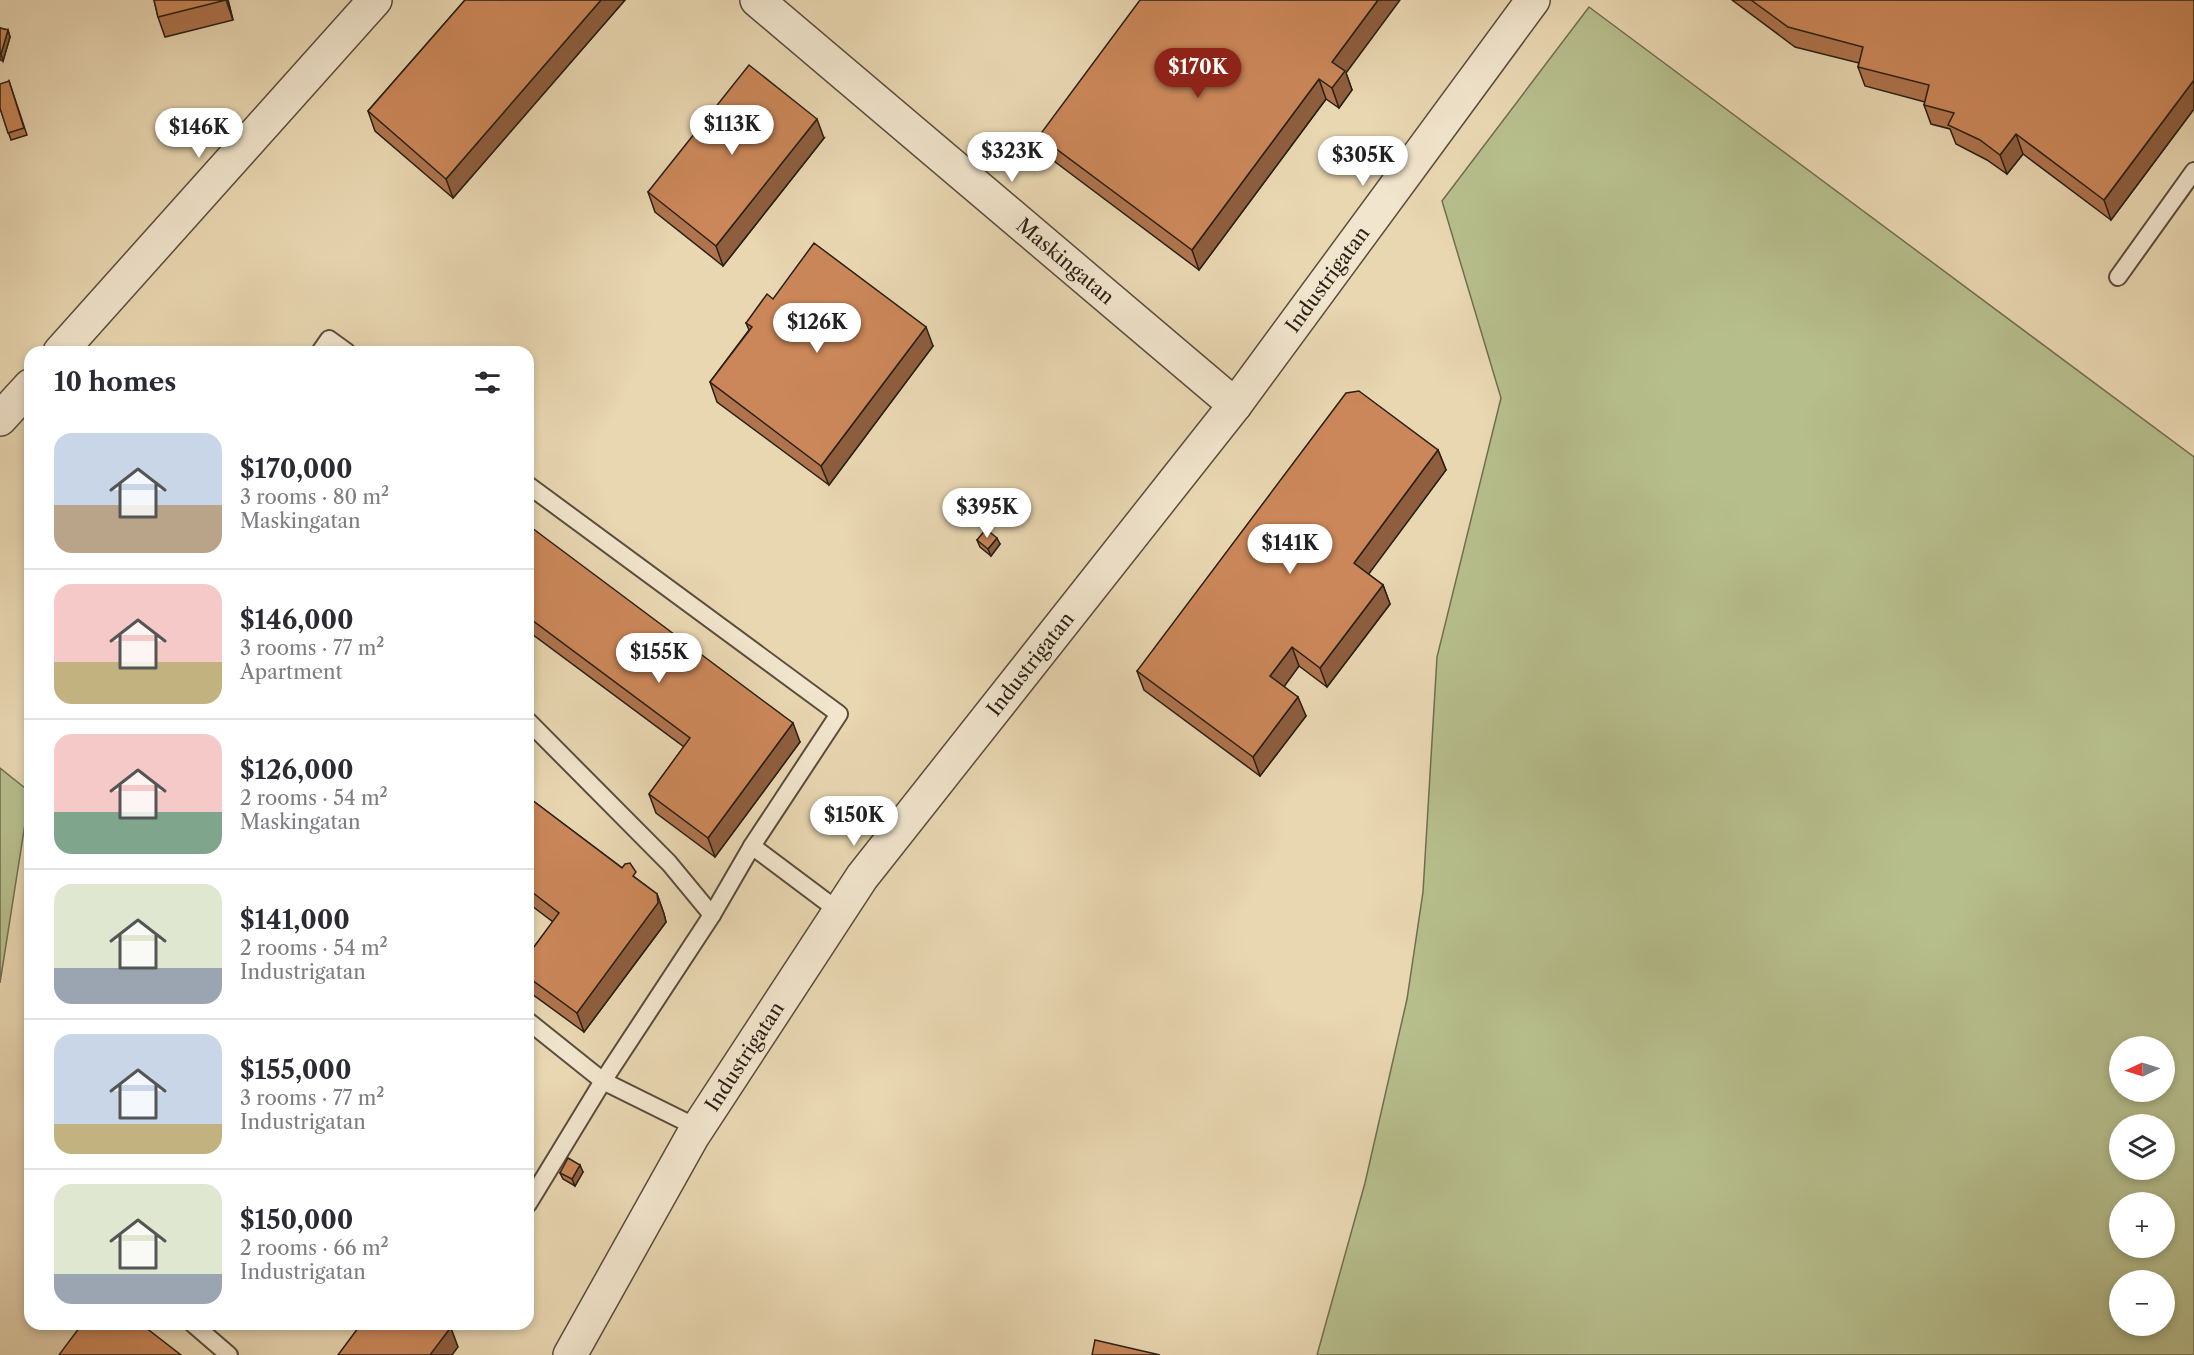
<!DOCTYPE html>
<meta charset="utf-8">
<style>
body{margin:0;font-family:"Libre Caslon Text",serif;background:#f7f7f7;color:#2b2b33;height:100vh;display:flex;flex-direction:column;font-size:22px;white-space:nowrap}
*{box-sizing:border-box;margin:0}
p{font-size:20px;color:#7c7c81}
.icon{flex:none;width:33px;height:33px;fill:none;stroke:currentColor;stroke-width:2;stroke-linecap:round;stroke-linejoin:round}
.map{position:relative;flex:1;overflow:hidden}
.panel{position:absolute;left:24px;top:346px;width:510px;height:984px;display:flex;flex-direction:column;background:#fff;border-radius:18px;box-shadow:0 3px 9px #0003}
.panel>*{flex:none}
.needle{width:39px;rotate:266deg}
.controls{position:absolute;left:2109px;top:1036px;display:grid;gap:12px}
.controls a{display:grid;place-items:center;width:66px;height:66px;border-radius:50%;background:#fff;box-shadow:0 3px 9px #0003;font-size:30px}
.price{position:absolute;translate:-50% -51px;padding:0 14px;border-radius:21px;background:#fff;color:#222;font-size:20px;line-height:39px;filter:drop-shadow(0 2px 3px #0008)}
.price::after{content:'';position:absolute;left:50%;top:36px;width:18px;height:14px;margin-left:-9px;background:inherit;clip-path:polygon(0 0,100% 0,50% 100%)}
.price.current{background:#8f2418;color:#fff}
ul{padding:0;list-style:none}
li{display:flex;align-items:center;gap:18px;height:150px;padding:0 30px}
li+li{border-top:2px solid #e1e1e2}
li span{display:grid;place-items:center;flex:none;width:168px;height:120px;border-radius:18px;color:#555}
li>.icon{margin-inline-start:auto}
span .icon{width:72px;height:72px;fill:#fffc;stroke-width:1}
li b{font-size:26px}
h2{display:flex;justify-content:space-between;align-items:center;height:72px;padding:0 30px;font-size:26px}
.map>svg:first-child{display:block}
.green{fill:#b6be8c;stroke:#706e50;stroke-width:1.5;fill-rule:evenodd}
.lines{fill:none;stroke-linecap:round;stroke-linejoin:round}
.lane-casing{stroke:#594d3c;stroke-width:20}
.street-casing{stroke:#594d3c;stroke-width:36}
.lane{stroke:#f1e5cd;stroke-width:16}
.street{stroke:#f1e5cd;stroke-width:33}
.wall{fill:#af744d;stroke:#291f15;stroke-width:1.5}
.shaded-wall{fill:#8e5e3e;stroke:#291f15;stroke-width:1.5}
.building{fill:#cb8759;stroke:#291f15;stroke-width:1.5}
.labels{text-anchor:middle;dominant-baseline:central;stroke-width:6;stroke-linejoin:round;paint-order:stroke}
.street-label{font-size:20px;fill:#291f15;stroke:#f1e5cd}
</style>
<div class="map">
<svg width="2194" height="1355" viewBox="0 0 2194 1355">
<rect width="100%" height="100%" fill="#e9d7b2"/>
<filter id="stains"><feTurbulence type="fractalNoise" baseFrequency=".00333" numOctaves="4"/><feColorMatrix values="0 0 0 0 .2 0 0 0 0 .09 0 0 0 0 .02 0 0 0 .5 -.17"/></filter>
<radialGradient id="worn" r=".72"><stop offset=".6" stop-color="#630" stop-opacity="0"/><stop offset="1" stop-color="#630" stop-opacity=".3"/></radialGradient>
<!-- green -->
<g class="green">
<path d="M1589,7L2194,457V1355H1317L1365,1183L1407,999L1423,892L1437,657L1501,398L1442,201ZM2120,1047H2164V1092H2120ZM2120,1125H2164V1170H2120ZM2120,1203H2164V1248H2120ZM2120,1281H2164V1326H2120Z"/>
<path d="M0,768L30,792L0,983Z"/>
</g>
<g class="lines">
<!-- lane casing -->
<g class="lane-casing">
<g id="lane">
<path d="M2118,277L2194,171"/>
<path d="M320,352L329,339L347,352"/>
<path d="M528,485L839,714L752,846"/>
<path d="M528,721L669,863L712,915L603,1081L528,1021"/>
<path d="M712,915L752,846L840,912"/>
<path d="M528,1204L603,1081L698,1128"/>
<path d="M193,1324L229,1355"/>
</g>
</g>
<!-- street casing -->
<g class="street-casing">
<g id="street">
<path id="s1" d="M757,0L1235,405"/>
<path d="M60,352L375,0"/>
<path d="M0,419L30,386"/>
<path id="s2" d="M570,1355L692,1137L862,877L1235,405L1533,0"/>
</g>
</g>
<!-- lane -->
<use href="#lane" class="lane"/>
<!-- street -->
<use href="#street" class="street"/>
</g>
<!-- wall -->
<g class="wall">
<path d="M154,0H228L233,20L165,37L158,17Z"/>
<path d="M465,0H625L453,198L375,131L368,111Z"/>
<path d="M1732,0H2194V109L2111,220L2023,154L2007,174L1987,160L1956,144L1950,129L1931,124L1924,105L1925,102L1865,86L1858,67L1859,63L1795,47Z"/>
<path d="M0,28L8,30L10,37L3,61L0,60Z"/>
<path d="M1346,73L1352,90L1339,108L1326,99L1199,270L1046,155L1039,136Z"/>
<path d="M9,81L27,135L11,140L0,108Z"/>
<path d="M824,138L723,266L655,212L648,192Z"/>
<path d="M746,323L933,346L829,485L717,402L710,382L749,330Z"/>
<path d="M1438,450L1446,470L1368,574L1383,585L1390,604L1327,687L1299,666L1284,686L1306,716L1260,776L1144,690L1137,671Z"/>
<path d="M528,525L800,742L715,857L656,813L649,794L684,747L528,631Z"/>
<path d="M977,540L1000,544L991,556L980,547Z"/>
<path d="M528,797L657,894L664,914L666,922L584,1032L528,991V955L553,922L528,903Z"/>
<path d="M583,1172L575,1186L563,1179L560,1173Z"/>
</g>
<!-- shaded-wall -->
<g class="shaded-wall">
<path d="M226,0H228L233,20Z"/>
<path d="M601,0H625L453,198L446,179Z"/>
<path d="M1378,0H1400L1346,73L1352,90L1339,108L1332,88V62Z"/>
<path d="M8,30L10,37L3,61L1,54Z"/>
<path d="M1319,79L1326,99L1199,270L1192,250Z"/>
<path d="M2194,80V109L2111,220L2104,200Z"/>
<path d="M817,119L824,138L723,266L716,246Z"/>
<path d="M2016,134L2023,154L2007,174L2000,155Z"/>
<path d="M926,327L933,346L829,485L821,466Z"/>
<path d="M1438,450L1446,470L1362,583L1354,563Z"/>
<path d="M997,538L1000,544L991,556L988,549Z"/>
<path d="M1383,585L1390,604L1327,687L1320,668Z"/>
<path d="M1292,647L1299,666L1278,695L1270,676Z"/>
<path d="M1298,697L1306,716L1260,776L1253,757Z"/>
<path d="M793,723L800,742L715,857L708,838Z"/>
<path d="M657,894L664,914L666,922L584,1032L577,1013Z"/>
<path d="M580,1165L583,1172L575,1186L572,1179Z"/>
<path d="M439,1324H453L451,1328L458,1347L452,1355H430Z"/>
</g>
<!-- building -->
<g class="building">
<path d="M154,0H226L158,17Z"/>
<path d="M465,0H601L446,179L368,111Z"/>
<path d="M1140,0H1378L1332,62L1345,71L1332,88L1319,79L1192,250L1039,136Z"/>
<path d="M1751,0H2194V80L2104,200L2016,134L2000,155L1980,140L1948,125L1954,113L1924,105L1929,85L1858,67L1863,47L1788,27Z"/>
<path d="M0,28L8,30L1,54H0Z"/>
<path d="M749,65L817,119L716,246L648,192Z"/>
<path d="M9,81L24,128L8,133L0,108V84Z"/>
<path d="M814,243L926,327L821,466L710,382L752,327L746,323L767,294L773,299Z"/>
<path d="M1359,391L1438,450L1354,563L1383,585L1320,668L1292,647L1270,676L1298,697L1253,757L1137,671L1346,393Z"/>
<path d="M528,525L793,723L708,838L649,794L690,738L528,617Z"/>
<path d="M986,529L997,538L988,549L977,540Z"/>
<path d="M528,797L622,868L625,864L630,863L636,872L633,876L657,894L658,903L577,1013L528,977V955L559,913L528,889Z"/>
<path d="M568,1158L580,1165L572,1179L560,1173Z"/>
<path d="M82,1324H141L181,1355H59Z"/>
<path d="M361,1324H446L451,1327L430,1355H338Z"/>
<path d="M1095,1340L1160,1355H1092Z"/>
</g>
<g class="labels">
<!-- street labels -->
<g class="street-label">
<text stroke="none"><textPath href="#s1" startOffset="404">Maskingatan</textPath></text>
<text stroke="none"><textPath href="#s2" startOffset="1318">Industrigatan</textPath></text>
<text stroke="none"><textPath href="#s2" startOffset="832">Industrigatan</textPath></text>
<text stroke="none"><textPath href="#s2" startOffset="346">Industrigatan</textPath></text>
</g>
</g>
<rect width="100%" height="100%" filter="url(#stains)"/>
<rect width="100%" height="100%" fill="url(#worn)"/>
</svg>
<div class="controls">
<a><svg class="needle" viewBox="-14 -14 28 28"><path d="M0-13l5 13h-10z" fill="#e53935"/><path d="M0 13l5-13h-10z" fill="#7c7c81"/></svg></a>
<a><svg class="icon" aria-label="layers" viewBox="0 0 24 24"><path d="M12 4l9 5-9 5-9-5zM3 14l9 5 9-5"/></svg></a>
<a>+</a>
<a>−</a>
</div>
<b class="price current" style="left:1198px;top:99px">$170K</b>
<b class="price" style="left:732px;top:156px">$113K</b>
<b class="price" style="left:199px;top:159px">$146K</b>
<b class="price" style="left:1012px;top:183px">$323K</b>
<b class="price" style="left:1363px;top:187px">$305K</b>
<b class="price" style="left:817px;top:354px">$126K</b>
<b class="price" style="left:987px;top:539px">$395K</b>
<b class="price" style="left:1290px;top:575px">$141K</b>
<b class="price" style="left:659px;top:684px">$155K</b>
<b class="price" style="left:854px;top:847px">$150K</b>
<section class="panel">
<h2>10 homes<svg class="icon" aria-label="filters" viewBox="0 0 24 24"><path d="M4 7h16M4 17h16"/><circle cx="9" cy="7" r="2"/><circle cx="15" cy="17" r="2"/></svg></h2>
<ul>
<li><span style="background:linear-gradient(#c9d6e8 60%,#b9a48a 0)"><svg class="icon" aria-label="home" viewBox="0 0 24 24"><path d="M3 11l9-7 9 7M6 9v11h12V9"/></svg></span><div><b>$170,000</b><p>3 rooms · 80 m²</p><p>Maskingatan</p></div></li>
<li><span style="background:linear-gradient(#f6c9c9 65%,#c2b280 0)"><svg class="icon" aria-label="home" viewBox="0 0 24 24"><path d="M3 11l9-7 9 7M6 9v11h12V9"/></svg></span><div><b>$146,000</b><p>3 rooms · 77 m²</p><p>Apartment</p></div></li>
<li><span style="background:linear-gradient(#f6c9c9 65%,#7fa58c 0)"><svg class="icon" aria-label="home" viewBox="0 0 24 24"><path d="M3 11l9-7 9 7M6 9v11h12V9"/></svg></span><div><b>$126,000</b><p>2 rooms · 54 m²</p><p>Maskingatan</p></div></li>
<li><span style="background:linear-gradient(#dfe7d0 70%,#9aa5b1 0)"><svg class="icon" aria-label="home" viewBox="0 0 24 24"><path d="M3 11l9-7 9 7M6 9v11h12V9"/></svg></span><div><b>$141,000</b><p>2 rooms · 54 m²</p><p>Industrigatan</p></div></li>
<li><span style="background:linear-gradient(#c9d6e8 75%,#c2b280 0)"><svg class="icon" aria-label="home" viewBox="0 0 24 24"><path d="M3 11l9-7 9 7M6 9v11h12V9"/></svg></span><div><b>$155,000</b><p>3 rooms · 77 m²</p><p>Industrigatan</p></div></li>
<li><span style="background:linear-gradient(#dfe7d0 75%,#9aa5b1 0)"><svg class="icon" aria-label="home" viewBox="0 0 24 24"><path d="M3 11l9-7 9 7M6 9v11h12V9"/></svg></span><div><b>$150,000</b><p>2 rooms · 66 m²</p><p>Industrigatan</p></div></li>
</ul>
</section>
</div>
